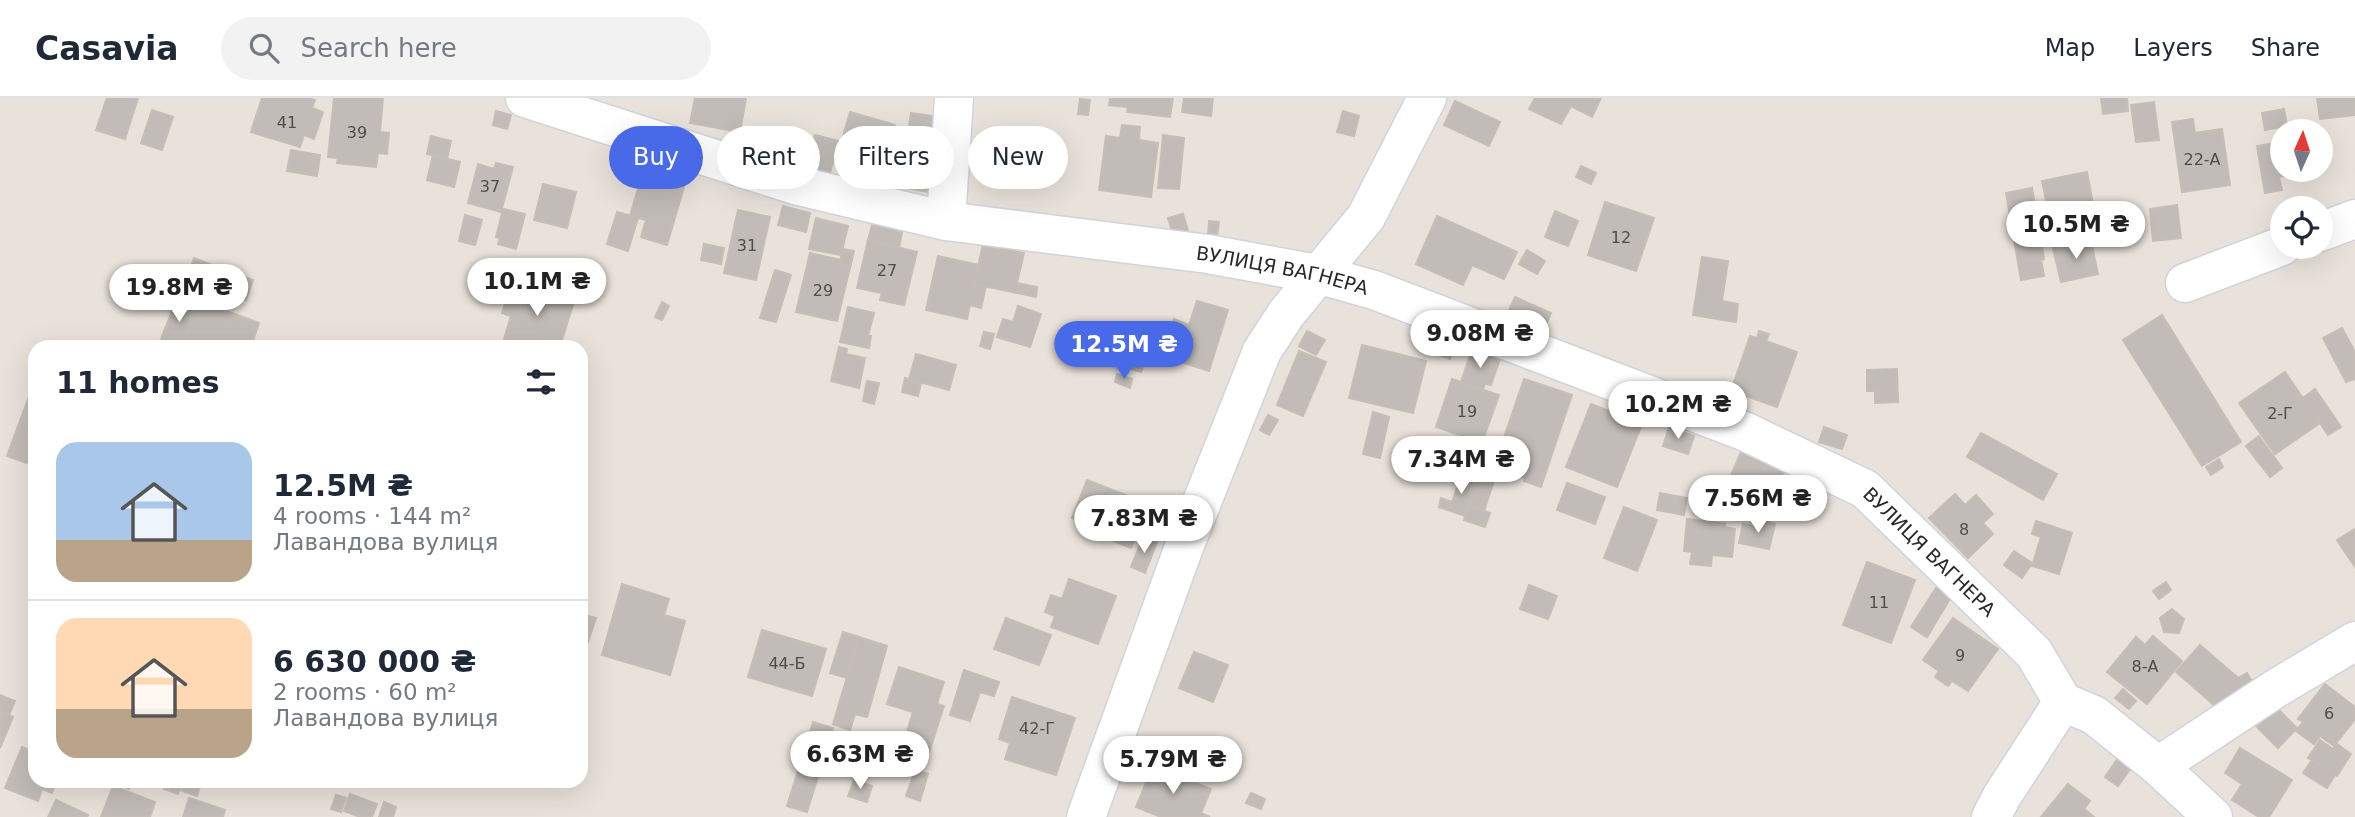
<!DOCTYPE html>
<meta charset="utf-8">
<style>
body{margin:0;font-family:"DejaVu Sans",sans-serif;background:#f2f2f3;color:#1f2937;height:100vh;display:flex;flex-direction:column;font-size:26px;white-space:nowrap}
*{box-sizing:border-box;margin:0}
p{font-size:23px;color:#747a83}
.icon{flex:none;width:38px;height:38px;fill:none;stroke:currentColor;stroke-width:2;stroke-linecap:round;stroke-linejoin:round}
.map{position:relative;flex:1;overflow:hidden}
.details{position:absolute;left:28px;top:242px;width:560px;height:448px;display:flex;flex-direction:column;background:#fff;border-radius:21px;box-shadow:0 7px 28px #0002}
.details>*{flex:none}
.banner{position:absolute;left:609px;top:28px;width:665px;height:63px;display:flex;gap:14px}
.needle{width:46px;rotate:3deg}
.fabs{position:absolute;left:2270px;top:21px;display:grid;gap:14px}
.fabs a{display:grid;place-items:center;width:63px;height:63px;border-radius:50%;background:#fff;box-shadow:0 7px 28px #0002;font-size:35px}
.price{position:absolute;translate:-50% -60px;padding:0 16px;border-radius:24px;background:#fff;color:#222;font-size:23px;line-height:46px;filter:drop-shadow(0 2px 4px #0008)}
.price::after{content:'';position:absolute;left:50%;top:42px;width:21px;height:16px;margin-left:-10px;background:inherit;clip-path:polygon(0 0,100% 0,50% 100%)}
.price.active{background:#4869e8;color:#fff}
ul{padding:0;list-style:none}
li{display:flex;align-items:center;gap:21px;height:175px;padding:0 28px}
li+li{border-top:2px solid #e0e1e3}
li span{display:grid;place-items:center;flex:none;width:196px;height:140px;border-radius:21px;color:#555}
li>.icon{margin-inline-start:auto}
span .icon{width:84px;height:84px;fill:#fffc;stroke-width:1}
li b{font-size:30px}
h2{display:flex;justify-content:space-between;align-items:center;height:84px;padding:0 28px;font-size:30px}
.pill{padding:0 24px;border-radius:32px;background:#fff;box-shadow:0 7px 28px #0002;font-size:24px;line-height:63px}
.pill.active{background:#4869e8;color:#fff}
header{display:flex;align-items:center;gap:42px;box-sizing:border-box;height:98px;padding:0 35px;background:#fff;border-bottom:2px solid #e0e1e3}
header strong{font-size:33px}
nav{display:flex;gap:38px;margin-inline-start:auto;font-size:24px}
.search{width:490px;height:63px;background:#f2f2f3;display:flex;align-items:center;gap:18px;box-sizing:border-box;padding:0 24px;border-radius:38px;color:#747a83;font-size:26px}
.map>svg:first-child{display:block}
.building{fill:#c1bcb7;stroke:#c4beb5;stroke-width:2}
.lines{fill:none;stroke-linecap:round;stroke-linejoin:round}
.minor-casing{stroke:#d0d3df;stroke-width:41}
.minor{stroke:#fff;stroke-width:38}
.labels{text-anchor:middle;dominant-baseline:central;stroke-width:5;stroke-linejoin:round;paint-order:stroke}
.number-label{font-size:16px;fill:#4e4d4c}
.street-label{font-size:19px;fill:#282828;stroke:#fff}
</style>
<header>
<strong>Casavia</strong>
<div class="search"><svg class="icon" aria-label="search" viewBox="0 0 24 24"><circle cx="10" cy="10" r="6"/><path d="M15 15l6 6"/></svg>Search here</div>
<nav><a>Map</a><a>Layers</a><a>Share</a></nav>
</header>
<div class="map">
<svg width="2355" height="719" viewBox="0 0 2355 719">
<rect width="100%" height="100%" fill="#e9e2da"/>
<!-- building -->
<g class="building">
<path d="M107,0H138L125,41L96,32Z"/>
<path d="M262,0H309L315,2L312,10L323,14L314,41L304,37L300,49L251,34Z"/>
<path d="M334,0H383L380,34L389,35L387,56L378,55L376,69L337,65L338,60L328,59Z"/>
<path d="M695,0H746L740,34L690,25Z"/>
<path d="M1110,0H1173L1170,19L1127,14L1128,9L1109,7Z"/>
<path d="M1184,0H1213L1211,18L1182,14Z"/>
<path d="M1535,0H1601L1592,19L1571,8L1561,26L1529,11Z"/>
<path d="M2101,0H2127L2128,13L2103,16Z"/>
<path d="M2317,0H2355V17L2320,21Z"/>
<path d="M1080,1L1090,2L1088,17L1078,16Z"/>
<path d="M1455,3L1500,24L1489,48L1444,27Z"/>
<path d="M2154,4L2159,42L2136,44L2131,7Z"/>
<path d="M2284,11L2287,28L2265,32L2262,15Z"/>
<path d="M152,12L173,19L162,52L141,45Z"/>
<path d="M496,13L511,17L507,31L493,27Z"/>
<path d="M1343,13L1359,18L1354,38L1337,34Z"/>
<path d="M850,14L895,27L881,75L836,62Z"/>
<path d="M911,15L940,19L933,65L904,61Z"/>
<path d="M2193,21L2195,35L2222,31L2230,87L2182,94L2172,24Z"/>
<path d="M1122,27L1140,29L1139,42L1158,45L1151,99L1099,92L1106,38L1120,40Z"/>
<path d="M815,37L839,43L830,75L806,69Z"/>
<path d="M1163,37L1184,40L1179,91L1158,90Z"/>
<path d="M431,38L451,43L447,61L427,56Z"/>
<path d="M2282,44V72L2313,73L2279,79L2282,92L2265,95L2257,48Z"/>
<path d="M291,52L320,57L317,78L287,73Z"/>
<path d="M433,57L460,64L454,89L427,82Z"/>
<path d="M496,65L513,69L501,114L468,105L478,66L494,71Z"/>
<path d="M1581,68L1596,75L1591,86L1576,79Z"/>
<path d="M644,70L686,82L667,147L641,139L646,122L630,118Z"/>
<path d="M909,73L932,76L929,94L906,90Z"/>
<path d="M2087,74L2096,122L2078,126L2079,134L2054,140L2042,83Z"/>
<path d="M543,86L576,94L567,130L534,122Z"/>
<path d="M2032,90L2044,161L2041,162L2044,178L2021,182L2006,95Z"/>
<path d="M1605,104L1654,120L1636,173L1588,157Z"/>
<path d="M2177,107L2181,140L2153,143L2150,111Z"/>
<path d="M783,108L810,115L806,134L778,127Z"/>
<path d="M503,111L525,116L516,151L498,146L500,140L496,139Z"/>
<path d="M738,112L770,119L756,182L724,175Z"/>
<path d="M1555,113L1578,123L1568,148L1545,139Z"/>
<path d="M617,114L638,120L628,153L607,146Z"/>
<path d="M1183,116L1189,136H1173L1168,120Z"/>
<path d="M465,117L482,122L475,147L459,143Z"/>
<path d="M1437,118L1517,154L1504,181L1472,167L1463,187L1416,166Z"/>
<path d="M816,120L848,128L841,157L809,151Z"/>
<path d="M2096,122L2098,129L2091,143L2053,150L2050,132L2052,131L2054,140L2079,134L2078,126Z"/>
<path d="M1209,123L1219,124L1217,138L1208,137Z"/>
<path d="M872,127L902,134L899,150L868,142Z"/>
<path d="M868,142L917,154L904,207L880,202L882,195L857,190Z"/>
<path d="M2091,143L2098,176L2061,184L2053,150Z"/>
<path d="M704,146L724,150L721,166L701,162Z"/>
<path d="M983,146L1024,155L1017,185L1037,189L1036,199L974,186Z"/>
<path d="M843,151L854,153L850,170L839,167Z"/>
<path d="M1527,152L1545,163L1537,176L1519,166Z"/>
<path d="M810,155L841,162L839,167L850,170L837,223L796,214Z"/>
<path d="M938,158L979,167L974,186L986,188L981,210L970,207L967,221L926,212Z"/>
<path d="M1702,159L1728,163L1722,203L1738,206L1736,224L1693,217Z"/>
<path d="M194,160L212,167L209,175L191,169Z"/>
<path d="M212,167L253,182L246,202L204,187Z"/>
<path d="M775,172L791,177L776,224L760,220Z"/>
<path d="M521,188L574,204L560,248H523L521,246L504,241L511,218L502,215L508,195L517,198Z"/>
<path d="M1515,199L1551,215L1542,236L1506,219Z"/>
<path d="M176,203L197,210L182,248L161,241Z"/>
<path d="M199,203L259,225L253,242L268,248H182Z"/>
<path d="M1197,203L1228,212L1209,273L1178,263L1181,251L1166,247L1174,221L1189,227Z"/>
<path d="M662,204L669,208L662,222L655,219Z"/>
<path d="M1018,208L1041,216L1030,249L997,239L1003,221L1013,224Z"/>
<path d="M848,209L874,215L868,238H871L869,250L840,244Z"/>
<path d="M2162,217L2241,344L2202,368L2123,242Z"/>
<path d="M2342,230L2355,254V281L2346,284L2323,240Z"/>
<path d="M1307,233L1325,242L1316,257L1299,248Z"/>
<path d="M1759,233L1769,236L1766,243L1797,254L1777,309L1731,293L1750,238L1757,240Z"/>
<path d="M984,234L994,236L990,251L980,248Z"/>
<path d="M1131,235L1152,242L1141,274L1121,268Z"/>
<path d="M1440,238L1457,244L1450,261L1433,255Z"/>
<path d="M1362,247L1426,263L1413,315L1349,300Z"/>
<path d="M839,249L847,251L846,256L865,260L859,290L831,283Z"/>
<path d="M1472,251L1500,261L1491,287L1485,286L1483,291L1461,284Z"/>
<path d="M1299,253L1326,264L1303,318L1277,307Z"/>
<path d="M916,256L956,267L949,292L909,281Z"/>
<path d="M1897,271L1898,304L1875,305V293H1867V272Z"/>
<path d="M2285,274L2320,325L2275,356L2239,305Z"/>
<path d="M1117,276L1132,281L1130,290L1115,284Z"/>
<path d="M905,280L921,285L918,298L902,294Z"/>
<path d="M1452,281L1499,297L1482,345L1436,329Z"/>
<path d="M1524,281L1572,297L1541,389L1524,383L1525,380L1494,369Z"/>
<path d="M867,283L879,285L874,306L863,303Z"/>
<path d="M2315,291L2341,329L2328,337L2303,300Z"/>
<path d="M30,296L35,298V368L7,358Z"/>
<path d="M1591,306L1642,326L1617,389L1566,369Z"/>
<path d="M1373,314L1389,319L1380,360L1363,356Z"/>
<path d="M1268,317L1278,322L1269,337L1260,332Z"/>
<path d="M1669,329L1694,338L1688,356L1663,348Z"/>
<path d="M1824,329L1847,337L1842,351L1819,344Z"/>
<path d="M1981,335L2057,376L2043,402L1967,359Z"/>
<path d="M2259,338L2282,370L2270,379L2246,348Z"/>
<path d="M1446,345L1476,355L1466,386L1436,376Z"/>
<path d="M1741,354L1785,372L1774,397L1789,403L1782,421L1766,415L1764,421L1720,403Z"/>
<path d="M2219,361L2223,369L2211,377L2206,369Z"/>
<path d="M1471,372L1479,375L1465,418L1439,409L1441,400L1452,404L1459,384L1466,386Z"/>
<path d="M1479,375L1495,380L1484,413L1468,407Z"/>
<path d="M1087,382L1149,406L1131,450L1086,432L1088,426L1072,420Z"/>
<path d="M1567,385L1605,399L1595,426L1557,412Z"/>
<path d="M1660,395L1687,400L1684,417L1657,412Z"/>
<path d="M1955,396L1965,407L1976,397L1993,416L1983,425L1993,436L1968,460L1929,420Z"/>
<path d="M1468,407L1490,415L1485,429L1464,422Z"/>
<path d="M1624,409L1657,422L1637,473L1604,460Z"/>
<path d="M1687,421L1725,426V429L1735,431L1732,459L1712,457L1711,468L1690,466L1692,454L1684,453Z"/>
<path d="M1761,422L1775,426L1769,451L1739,445L1743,426L1760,429Z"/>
<path d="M2036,423L2072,435L2059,476L2032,468L2041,439L2032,436Z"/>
<path d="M2355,431V469L2337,442Z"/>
<path d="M1143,439L1157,444L1145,475L1131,469Z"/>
<path d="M2014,453L2032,465L2022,480L2004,467Z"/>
<path d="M1867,464L1915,482L1891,545L1843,527Z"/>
<path d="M1069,481L1116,498L1098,546L1051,529L1055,518L1045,514L1051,497L1062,501Z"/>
<path d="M2166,484L2171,492L2159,501L2153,493Z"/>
<path d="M622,486L669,501L664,517L685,523L670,577L602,557Z"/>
<path d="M1529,487L1557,498L1548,521L1520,511Z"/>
<path d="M1936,490L1951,499L1927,539L1911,529Z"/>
<path d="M2172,511L2184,521L2179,535L2164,534L2160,520Z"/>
<path d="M581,516L596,520L588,544L581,542Z"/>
<path d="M1006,520L1051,537L1039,567L994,551Z"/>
<path d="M1953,520L1998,551L1968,593L1952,583L1948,588L1935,579L1939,573L1923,562Z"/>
<path d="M762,532L826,551L812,598L748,579Z"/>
<path d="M843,534L859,539L847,580L830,575Z"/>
<path d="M2153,538L2182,563L2147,606L2107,574L2136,539L2145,547Z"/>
<path d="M859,539L887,548L867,619L855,616L850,632L833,626Z"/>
<path d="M2200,547L2236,578L2213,606L2176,574Z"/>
<path d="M1194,554L1228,567L1213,604L1179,590Z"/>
<path d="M899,569L944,584L937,606L944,608L927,661L901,653L913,614L887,606Z"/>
<path d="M964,572L999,584L994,598L980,594L970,623L950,617Z"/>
<path d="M2247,575L2256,590L2221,613L2213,606L2236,578L2238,580Z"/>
<path d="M2325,586L2355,609V621L2334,648L2320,638L2314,646L2296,633L2303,624L2298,621Z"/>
<path d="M2123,591L2136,603L2129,611L2115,600Z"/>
<path d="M0,597L15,603L9,617L0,613Z"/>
<path d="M1012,599L1075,620L1056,677L1005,661L1010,645L999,641Z"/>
<path d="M2275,608L2297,630L2278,650L2256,628Z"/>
<path d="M0,613L13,619L0,650Z"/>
<path d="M813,624L833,630L807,714L787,708Z"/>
<path d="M2320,642L2333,651L2337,646L2351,656L2337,678L2308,660Z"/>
<path d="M22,649L35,655V682H57L52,695L42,691L38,703L5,690Z"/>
<path d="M1158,649L1178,657L1172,671L1152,664Z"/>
<path d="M2240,650L2292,682L2269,719H2259L2232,702L2242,686L2225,675Z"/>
<path d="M2118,660L2131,670L2118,688L2105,679Z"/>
<path d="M2312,662L2335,677L2327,690L2303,675Z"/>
<path d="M1153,668L1211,691L1201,715L1210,719H1161L1136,709Z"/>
<path d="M915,672L928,676L920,703L906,698Z"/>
<path d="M108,682H133L129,691Z"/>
<path d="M167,682H183L178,696L164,691Z"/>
<path d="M183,682H202L197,698L180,692Z"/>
<path d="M854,682L872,688L867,704L848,698Z"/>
<path d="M2068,686L2090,703L2084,711L2094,719H2041Z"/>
<path d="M113,688L155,704L150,719H101Z"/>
<path d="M1251,695L1265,701L1261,711L1246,705Z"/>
<path d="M350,696L377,706L372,719H360L344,713Z"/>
<path d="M336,697L346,700L341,714L331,711Z"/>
<path d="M189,700L225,712L223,719H183Z"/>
<path d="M56,702L88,717L87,719H48Z"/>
<path d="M384,704L396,709L393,719H379Z"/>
</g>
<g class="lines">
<!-- minor casing -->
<g class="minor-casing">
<g id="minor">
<path id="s1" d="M525,0L795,87L946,123L1208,156L1317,176L1374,192L1746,334L1865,391L2034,555L2063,604L2094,617L2158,668L2213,719"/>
<path d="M946,123L954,0"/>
<path d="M2320,134L2355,121"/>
<path d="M2185,185L2282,148"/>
<path d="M2158,668L2275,591L2355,543"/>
<path d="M1086,719L1184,449L1262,253L1286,216L1366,119L1427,0"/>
<path d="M1991,719L2002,698L2063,604"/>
</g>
</g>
<!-- minor -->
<use href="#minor" class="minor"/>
</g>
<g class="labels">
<!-- number labels -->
<g class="number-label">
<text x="287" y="24">41</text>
<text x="357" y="34">39</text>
<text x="2202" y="61">22-А</text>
<text x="490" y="88">37</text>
<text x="1621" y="139">12</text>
<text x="747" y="147">31</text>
<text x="887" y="172">27</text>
<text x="823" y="192">29</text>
<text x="1467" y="313">19</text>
<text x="2280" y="315">2-Г</text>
<text x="1964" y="431">8</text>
<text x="1879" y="504">11</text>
<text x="1960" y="557">9</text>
<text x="787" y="565">44-Б</text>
<text x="2145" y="568">8-А</text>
<text x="2329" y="615">6</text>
<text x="1037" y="630">42-Г</text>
</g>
<!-- street labels -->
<g class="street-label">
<text stroke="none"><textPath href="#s1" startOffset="779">ВУЛИЦЯ ВАГНЕРА</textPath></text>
<text stroke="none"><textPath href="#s1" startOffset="1493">ВУЛИЦЯ ВАГНЕРА</textPath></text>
</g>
</g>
</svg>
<div class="fabs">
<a><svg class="needle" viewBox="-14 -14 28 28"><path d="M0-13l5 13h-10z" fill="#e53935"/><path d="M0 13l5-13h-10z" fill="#747a83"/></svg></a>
<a><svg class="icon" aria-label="locate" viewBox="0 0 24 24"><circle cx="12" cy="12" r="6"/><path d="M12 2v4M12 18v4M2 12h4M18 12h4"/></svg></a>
</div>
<b class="price" style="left:2076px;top:163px">10.5M ₴</b>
<b class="price" style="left:537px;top:220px">10.1M ₴</b>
<b class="price" style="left:179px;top:226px">19.8M ₴</b>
<b class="price" style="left:1480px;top:272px">9.08M ₴</b>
<b class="price active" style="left:1124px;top:283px">12.5M ₴</b>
<b class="price" style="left:1678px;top:343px">10.2M ₴</b>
<b class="price" style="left:1461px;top:398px">7.34M ₴</b>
<b class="price" style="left:1758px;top:437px">7.56M ₴</b>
<b class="price" style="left:1144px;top:457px">7.83M ₴</b>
<b class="price" style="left:860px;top:693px">6.63M ₴</b>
<b class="price" style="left:1173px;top:698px">5.79M ₴</b>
<div class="banner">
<a class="pill active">Buy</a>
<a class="pill">Rent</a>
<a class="pill">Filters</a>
<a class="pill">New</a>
</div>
<section class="details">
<h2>11 homes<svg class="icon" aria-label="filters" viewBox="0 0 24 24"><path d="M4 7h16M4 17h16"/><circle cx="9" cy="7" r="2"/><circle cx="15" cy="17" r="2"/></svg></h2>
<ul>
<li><span style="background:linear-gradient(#a9c7e8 70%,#b9a48a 0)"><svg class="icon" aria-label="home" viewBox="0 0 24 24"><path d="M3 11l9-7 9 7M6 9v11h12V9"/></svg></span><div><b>12.5M ₴</b><p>4 rooms · 144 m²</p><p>Лавандова вулиця</p></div></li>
<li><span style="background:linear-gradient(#ffd9b3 65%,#b9a48a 0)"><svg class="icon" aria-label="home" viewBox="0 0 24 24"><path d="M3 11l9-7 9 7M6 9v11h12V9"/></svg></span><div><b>6 630 000 ₴</b><p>2 rooms · 60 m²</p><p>Лавандова вулиця</p></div></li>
</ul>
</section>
</div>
